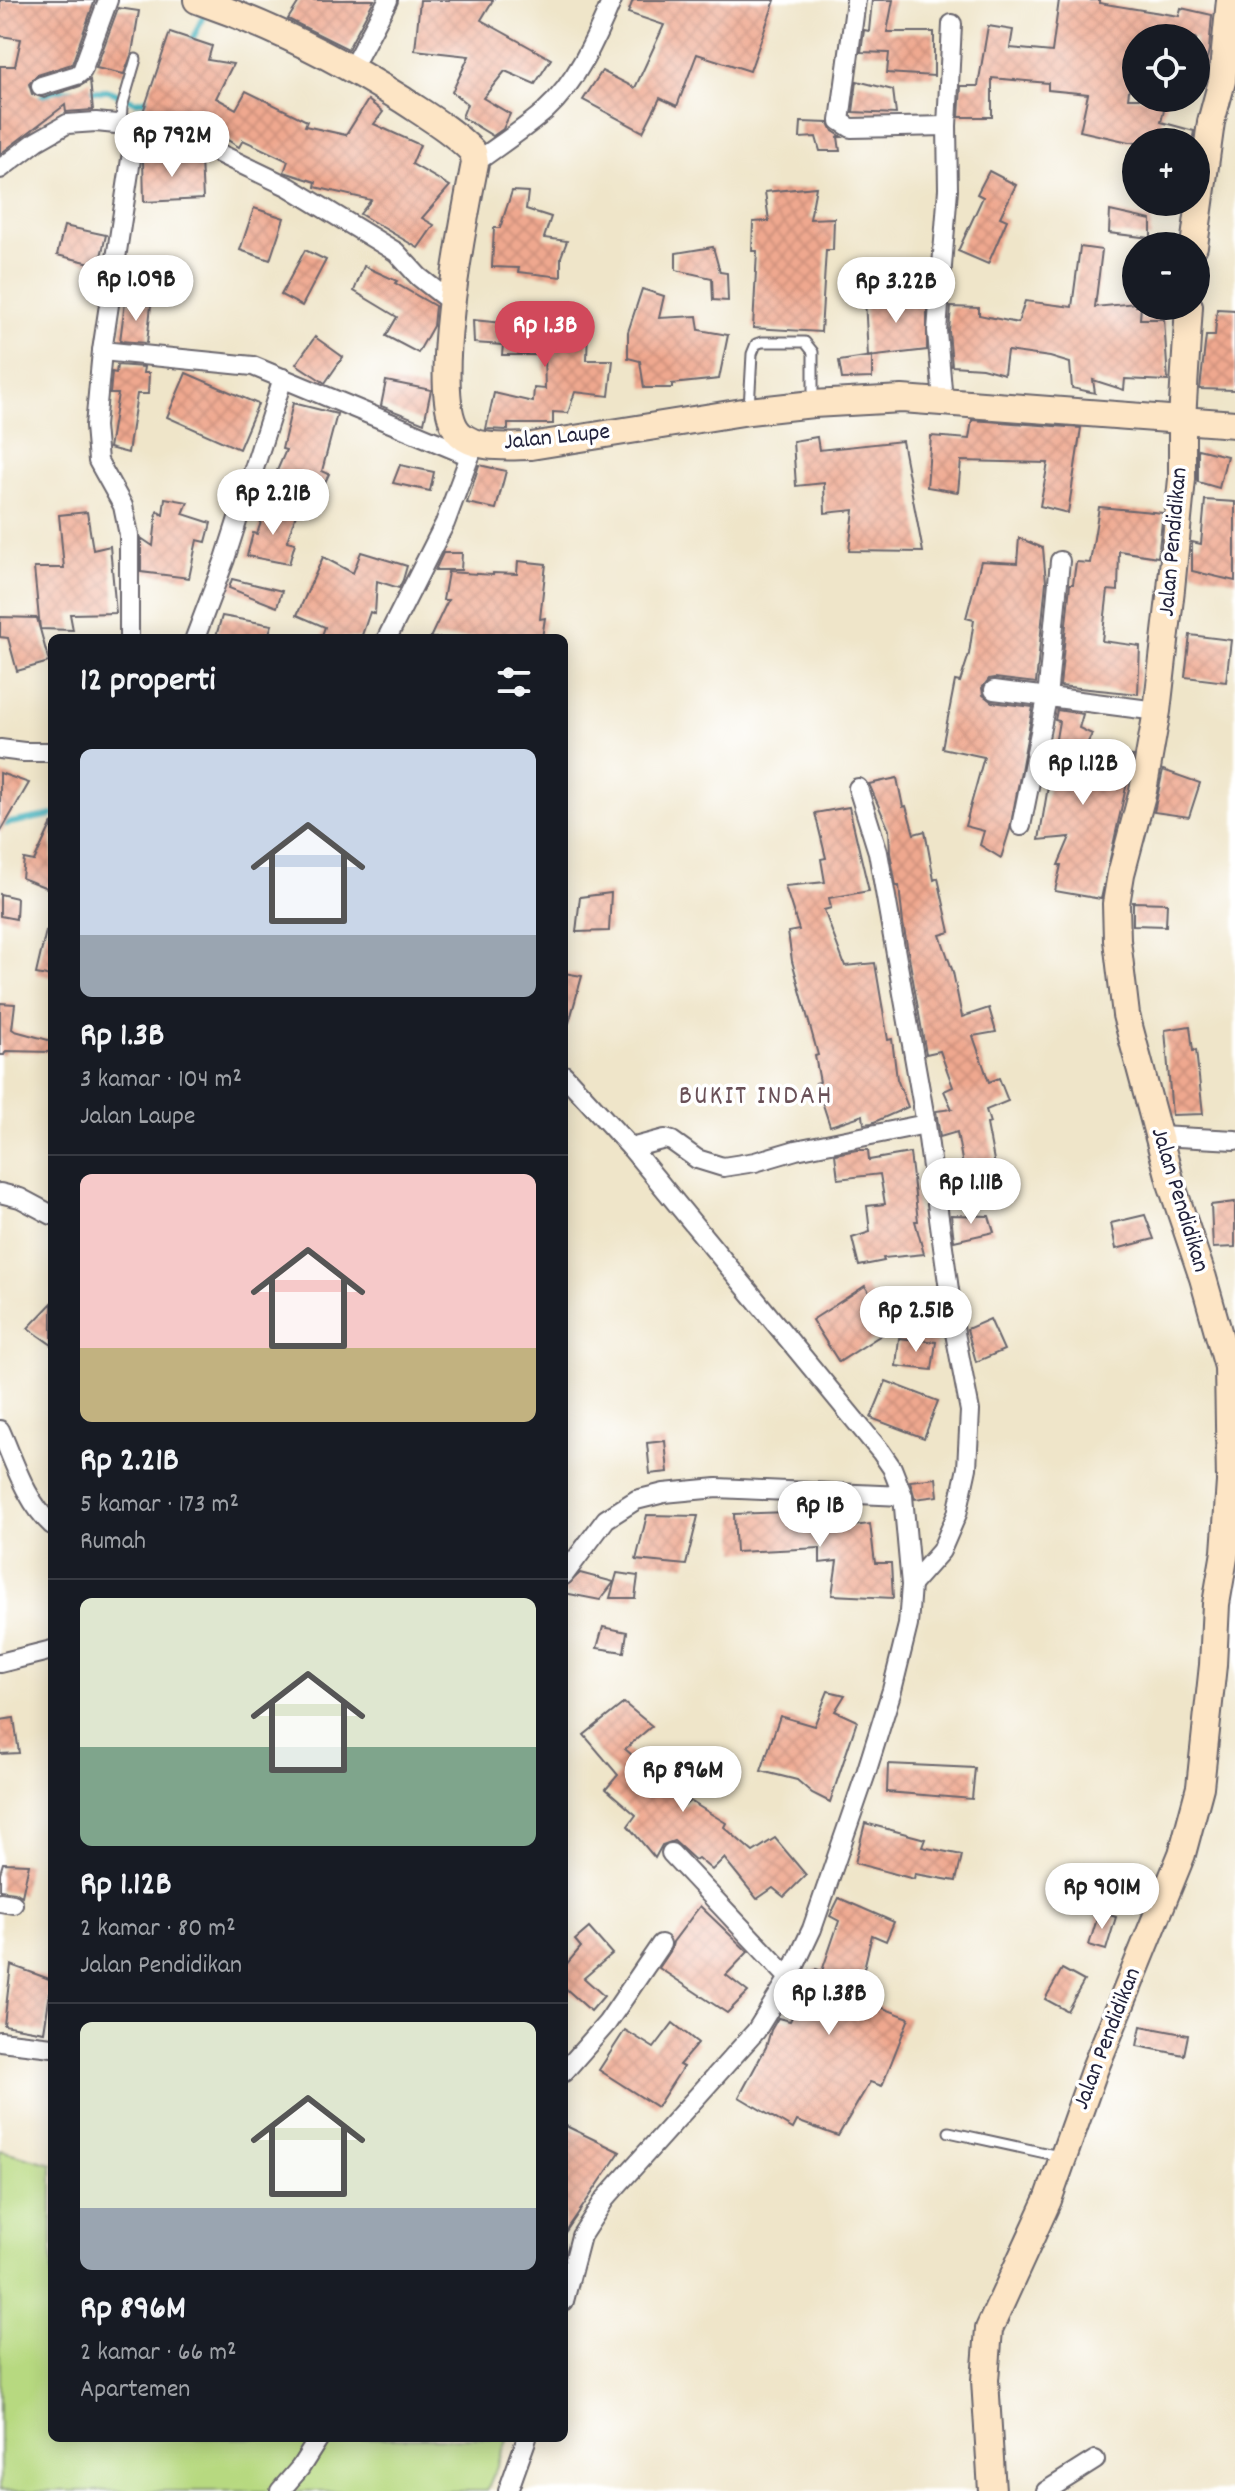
<!DOCTYPE html>
<html lang="id">
<meta charset="utf-8">
<style>
body{margin:0;font-family:Dekko,sans-serif;background:#242831;color:#f1f3f6;height:100vh;display:flex;flex-direction:column;font-size:30px;white-space:nowrap}
*{box-sizing:border-box;margin:0}
p{font-size:26px;color:#9ea1a6}
.icon{flex:none;width:44px;height:44px;fill:none;stroke:currentColor;stroke-width:2;stroke-linecap:round;stroke-linejoin:round}
.map{position:relative;flex:1;overflow:hidden}
.drawer{position:absolute;left:48px;top:634px;width:520px;height:1808px;display:flex;flex-direction:column;background:#171b24;border-radius:12px;box-shadow:0 4px 20px #0003}
.drawer>*{flex:none}
.buttons{position:absolute;left:1122px;top:24px;display:grid;gap:16px}
.buttons a{display:grid;place-items:center;width:88px;height:88px;border-radius:50%;background:#171b24;box-shadow:0 4px 20px #0003;font-size:40px}
.price{position:absolute;translate:-50% -68px;padding:0 18px;border-radius:28px;background:#fff;color:#222;font-size:26px;line-height:52px;filter:drop-shadow(0 2px 4px #0008)}
.price::after{content:'';position:absolute;left:50%;top:48px;width:24px;height:18px;margin-left:-12px;background:inherit;clip-path:polygon(0 0,100% 0,50% 100%)}
.price.on{background:#d1495b;color:#fff}
ul{padding:0;list-style:none}
li{display:grid;align-content:center;gap:16px;height:424px;padding:0 32px}
li+li{border-top:2px solid #363941}
li span{display:grid;place-items:center;height:248px;border-radius:12px;color:#555}
li>.icon{margin-inline-start:auto}
span .icon{width:144px;height:144px;fill:#fffc;stroke-width:1}
li b{font-size:34px}
h2{display:flex;justify-content:space-between;align-items:center;height:96px;padding:0 32px;font-size:34px}
.map>svg:first-child{display:block}
.green{fill:#b7d980;stroke:#6c7e5e;stroke-width:2}
.lines{fill:none;stroke-linecap:round;stroke-linejoin:round}
.stream{stroke:#40b0bb;stroke-width:6}
.building{fill:url(#building-cross-hatch)}
.lane-casing{stroke:#6a666d;stroke-width:13}
.street-casing{stroke:#6a666d;stroke-width:22}
.secondary-casing{stroke:#6a666d;stroke-width:30}
.lane{stroke:#fff;stroke-width:9}
.street{stroke:#fff;stroke-width:18}
.secondary{stroke:#fde5c5;stroke-width:26}
.labels{text-anchor:middle;dominant-baseline:central;stroke-width:7;stroke-linejoin:round;paint-order:stroke}
.street-label{font-size:24px;fill:#22223b;stroke:#fff}
.quarter-label{font-size:28px;letter-spacing:2px;fill:#6a5158;stroke:#fff}
</style>
<div class="map">
<svg width="1235" height="2491" viewBox="0 0 1235 2491">
<defs>
<pattern id="building-cross-hatch" width="8" height="8" patternUnits="userSpaceOnUse" patternTransform="scale(2)"><rect width="8" height="8" fill="#efa88f"/><path d="M0 0l8 8M0 8l8-8" fill="none" stroke="#cd907c"/></pattern>
</defs>
<rect width="100%" height="100%" fill="#fff"/>
<filter id="ink" filterUnits="userSpaceOnUse"><feTurbulence type="fractalNoise" baseFrequency=".0125" numOctaves="2"/><feDisplacementMap in="SourceGraphic" scale="16" xChannelSelector="R" yChannelSelector="G"/><feConvolveMatrix kernelMatrix="1 2 1 2 8 2 1 2 1" color-interpolation-filters="sRGB"/></filter>
<filter id="wash" filterUnits="userSpaceOnUse"><feTurbulence type="fractalNoise" baseFrequency=".006" numOctaves="4" result="noise"/><feDisplacementMap in="SourceGraphic" scale="32" xChannelSelector="R" yChannelSelector="G"/><feGaussianBlur stdDeviation="1.8" result="paint"/><feColorMatrix in="noise" values="0 0 0 0 0 0 0 0 0 0 0 0 0 0 0 0 0 1.4 0 .05"/><feComposite in="paint" operator="in"/></filter>
<g filter="url(#wash)">
<rect width="100%" height="100%" fill="#efe5c9"/>
<!-- green -->
<path class="green" d="M0,2150L52,2164V2438H508L487,2491H0Z"/>
<g class="lines">
<!-- stream -->
<g class="stream">
<path d="M189,47L206,10"/>
<path d="M86,91H110L136,102L152,98"/>
<path d="M37,100L53,90L75,91"/>
<path d="M0,825L52,815"/>
</g>
</g>
<g id="blocks">
<!-- building -->
<g class="building">
<path d="M0,0H95L72,64L37,75L29,84L32,94L44,98L80,86L90,80L93,110L66,112L65,105L0,154V66H15L21,39L0,36Z"/>
<path d="M300,0H374L348,49L288,19Z"/>
<path d="M420,0H493L481,20L551,59L535,84L505,71L483,98L510,114L503,129L493,136L462,117L467,104L452,92L469,56L415,50Z"/>
<path d="M633,0H775L750,71L697,54L677,106L660,98L643,132L583,100L602,71L635,88L664,25L628,13Z"/>
<path d="M872,0H893L887,32H934V76L887,73L889,53L861,52L864,30L869,31Z"/>
<path d="M1059,0H1099V3L1179,16L1181,8L1212,15L1209,50L1202,79L1196,78V38H1136L1128,98H1167L1161,122L1194,131L1192,142H1129L1080,131L1088,94L1048,90V83L992,78V117H959L961,86H978L988,26L1013,30L1010,48L1052,52Z"/>
<path d="M118,8L139,11L132,53L124,74L96,68Z"/>
<path d="M170,32L212,46L208,60L233,64L216,98L236,109L246,91L307,121L305,126L346,135L368,100L383,112L374,124L420,145L412,164L450,186L422,218L434,225L418,248L360,214L371,200L315,187L316,182L284,172L288,161L243,140L239,147L226,139L222,142L142,115Z"/>
<path d="M857,81L893,90L896,114L853,112Z"/>
<path d="M801,122L829,123L833,131L842,137H838L840,151H820L816,137L800,138Z"/>
<path d="M192,157L201,160L203,199L144,202L143,159Z"/>
<path d="M989,171L1016,185L1000,217L1007,220L988,264L958,251L983,197L977,194Z"/>
<path d="M816,187L810,219L834,218L833,250H826L821,332L753,328L757,251H752L753,222L769,221L765,192Z"/>
<path d="M512,191L528,192L526,209L551,217L544,238L567,241L561,257V277L518,272L519,268L492,267L494,228H500Z"/>
<path d="M254,208L284,218L270,260L240,250Z"/>
<path d="M1110,211L1151,220V238L1109,233Z"/>
<path d="M64,226L106,235L99,265L57,255Z"/>
<path d="M713,247L720,272L727,273L728,301L713,300L712,278L676,270V253Z"/>
<path d="M1080,247L1102,250L1095,307L1136,303V306H1141L1140,319H1164L1168,381L1125,379L1124,390L1093,380L1095,393L1072,388L1070,363L1050,357L1007,351L1004,374L982,368L952,366L949,331L951,307L979,308V315L1018,323L1025,301L1072,307Z"/>
<path d="M305,250L326,260L302,306L281,295Z"/>
<path d="M364,266L397,281L395,283L435,306L433,326L418,353L386,336L397,317L354,291Z"/>
<path d="M642,289L664,296L659,318L697,316L699,330L728,335L719,379L672,384V388H644L640,361L628,358V332Z"/>
<path d="M921,296L922,306H927V350L868,357L865,298Z"/>
<path d="M125,302L151,305L147,343L120,341Z"/>
<path d="M1217,309L1235,310V390L1200,389L1206,336H1215Z"/>
<path d="M473,320L503,323L558,322L588,327L587,360H613L609,396L575,392L568,413L553,412V424H508V430L486,429L494,393L533,402L534,388L545,389L544,355H502L503,345L474,343Z"/>
<path d="M315,337L343,357L325,383L296,364Z"/>
<path d="M872,356V378L842,379L839,361Z"/>
<path d="M117,365L144,367L143,373H149L148,394H137L128,453L109,448L118,394H110L112,372L116,373Z"/>
<path d="M186,373L258,404L239,449L167,417Z"/>
<path d="M386,381L431,390L424,423L381,406Z"/>
<path d="M293,403L337,414L322,471L329,474L320,493L276,473L286,450L282,449Z"/>
<path d="M972,420L1081,428L1068,513L1040,506L1048,463L961,461L958,492L927,487L931,436L969,439Z"/>
<path d="M817,437L819,450L902,441L923,552L849,551L854,510L825,513L824,483L796,486L793,441Z"/>
<path d="M1198,449L1227,456L1219,488L1198,482Z"/>
<path d="M400,465L434,472L430,491L393,483Z"/>
<path d="M479,465L506,471L496,509L467,503Z"/>
<path d="M165,498L188,502L183,514L211,523L206,542L197,540L189,578L141,572V538L153,546L157,511L163,515Z"/>
<path d="M1205,500L1235,502V581L1192,571V542L1201,544Z"/>
<path d="M266,507L296,514L287,541L295,543L289,564L247,556L253,533L257,534Z"/>
<path d="M1099,507L1163,513L1158,557L1119,551L1118,591L1108,590L1102,641L1140,646L1138,694L1060,686L1070,584H1073L1076,562L1090,563Z"/>
<path d="M87,512L93,550L110,546L116,613L70,614L73,630L40,629L34,568H64L59,515Z"/>
<path d="M1019,538L1043,548L1046,582L1036,683L995,678L989,679L982,688L983,695L992,702L1033,707L1010,829L1001,858L980,845L984,831L965,826L984,757L942,748L955,681L960,682L969,654L974,620L966,618L981,561L1017,563Z"/>
<path d="M361,552L407,566L403,580L399,588L377,581L375,614L370,612L361,638H321L325,627L297,615L323,557L353,573Z"/>
<path d="M443,553H462L461,570H435Z"/>
<path d="M518,561L546,564L540,619L545,618L542,638H430L448,600H443L448,572L493,575V573L517,574Z"/>
<path d="M232,579L282,591L277,607L229,588Z"/>
<path d="M222,616L272,625L267,638H225L216,636Z"/>
<path d="M0,617L37,618L49,662L17,671L8,638L0,637Z"/>
<path d="M1190,635L1231,640L1226,682L1185,677Z"/>
<path d="M1057,710L1083,714L1079,728L1092,734L1083,752L1133,756L1101,899L1055,891L1061,865H1058L1070,837L1039,840L1059,721L1055,720Z"/>
<path d="M1163,770L1200,783L1189,817L1154,812Z"/>
<path d="M0,773L29,783L0,833Z"/>
<path d="M897,778L903,807L906,806L914,834L925,831L934,880L938,878L950,932L940,935L953,972L962,1017L989,1008L996,1032L973,1036L989,1082L999,1078L1008,1101L986,1110L990,1123L987,1124L996,1171L965,1177L957,1132L940,1137L936,1111L952,1109L944,1091L953,1087L940,1051L926,1054L903,923L899,886H896L890,853L889,830L869,784Z"/>
<path d="M849,807L869,891L829,898L831,908L824,910L845,966L875,963L888,1040L892,1039L897,1079L908,1107L872,1123L864,1124L863,1115L830,1126L816,1083L820,1082L815,1056L818,1055L792,961L788,932L799,930L785,886L825,882L821,859L826,858L815,813Z"/>
<path d="M52,823V890L22,878L24,859L34,861Z"/>
<path d="M611,893L609,931L576,932L580,897Z"/>
<path d="M0,894L17,898L16,919L0,916Z"/>
<path d="M1133,902L1167,903L1166,926L1133,925Z"/>
<path d="M46,931H52V977L36,974Z"/>
<path d="M564,973L582,976L569,1023H564Z"/>
<path d="M0,1003L15,1004L12,1029L15,1031L52,1041V1052L6,1051L4,1055H0Z"/>
<path d="M1190,1026L1193,1051L1196,1050L1203,1114L1172,1115L1165,1030Z"/>
<path d="M857,1150H868L869,1160L910,1153L918,1221H915L924,1254L883,1258L884,1261L859,1266L852,1238L870,1232L867,1206L885,1204L880,1174L838,1179L835,1154Z"/>
<path d="M1235,1202V1247L1213,1248L1211,1205Z"/>
<path d="M951,1215L989,1216L994,1232L954,1241Z"/>
<path d="M1145,1215L1154,1239L1116,1249L1111,1223Z"/>
<path d="M865,1286L892,1328L839,1362L812,1320Z"/>
<path d="M52,1303V1345L28,1328Z"/>
<path d="M990,1319L1004,1350L976,1362L967,1329Z"/>
<path d="M899,1338L936,1342L932,1370L896,1366Z"/>
<path d="M886,1381L938,1401L924,1438L871,1418Z"/>
<path d="M665,1441L668,1472L650,1474L647,1443Z"/>
<path d="M936,1478L938,1496L915,1499L910,1481Z"/>
<path d="M815,1511L816,1530L870,1524L875,1563H891L893,1598L832,1595L837,1561L820,1563V1548L736,1552L734,1514Z"/>
<path d="M647,1515L698,1516L686,1565L636,1560Z"/>
<path d="M580,1573L614,1582L600,1600L564,1593L566,1586Z"/>
<path d="M617,1573L638,1576L635,1598H610Z"/>
<path d="M603,1627L627,1632L624,1652L597,1648Z"/>
<path d="M828,1691L845,1695L835,1711L857,1721L830,1802L812,1793L797,1780L761,1771L780,1716L814,1726Z"/>
<path d="M624,1703L652,1726L625,1749L664,1782L661,1785L684,1806L690,1801L726,1823L724,1827L753,1852L775,1838L806,1875L784,1897L773,1888L757,1899L724,1858L712,1870L698,1858L695,1860L674,1841L662,1845L655,1858L628,1826L636,1815L606,1789L618,1775L584,1735Z"/>
<path d="M14,1718L19,1753L0,1754V1720Z"/>
<path d="M888,1764L975,1768L972,1799L887,1792Z"/>
<path d="M865,1823L925,1839L922,1847L962,1855L956,1881L915,1874L914,1879L855,1863Z"/>
<path d="M3,1863L29,1864L22,1896L15,1892L0,1890V1873Z"/>
<path d="M1087,1874L1103,1880L1093,1906L1077,1900Z"/>
<path d="M839,1898L894,1922L886,1941L872,1935L857,1998L909,2018L882,2086L870,2082L838,2136L797,2121L793,2129L739,2097L766,2047L771,2030L778,2018L790,2021L816,1969L822,1971L839,1921L830,1916Z"/>
<path d="M700,1906L748,1952L726,1975L748,1992L727,2013L659,1968L671,1950L673,1942Z"/>
<path d="M1099,1912L1116,1917L1106,1950L1089,1945Z"/>
<path d="M589,1928L612,1954L584,1978L604,1996L591,2011L564,1987V1967L581,1947L575,1940Z"/>
<path d="M11,1965L52,1980L44,2032L4,2025Z"/>
<path d="M1062,1969L1084,1981L1067,2011L1045,1999Z"/>
<path d="M673,2023L698,2043L679,2065L683,2067L657,2107L599,2070L625,2030L654,2048Z"/>
<path d="M1141,2026L1188,2035L1184,2055L1137,2046Z"/>
<path d="M564,2125L620,2152L564,2234Z"/>
</g>
</g>
</g>
<g filter="url(#ink)">
<use href="#blocks" fill-opacity="0" stroke="#6a666d" stroke-width="2"/>
<g class="lines">
<!-- lane casing -->
<g class="lane-casing">
<g id="lane">
<path d="M121,124L122,107L136,59"/>
<path d="M749,408L752,354L756,344L762,342H805L813,352V403"/>
<path d="M949,2132L1059,2156"/>
</g>
</g>
<!-- street casing -->
<g class="street-casing">
<g id="street">
<path d="M856,0L840,121L851,128L947,126"/>
<path d="M352,68L388,0"/>
<path d="M41,86L77,75L82,71L108,0"/>
<path d="M475,163C498,146 523,130 545,111C576,83 596,39 612,0"/>
<path d="M0,169L37,141L67,124L96,122L136,126L216,152L289,187L396,252L419,277L451,302"/>
<path d="M102,351L253,366L470,456"/>
<path d="M943,401L937,331L948,189L947,126L952,24"/>
<path d="M129,638V535L123,506L98,461L95,426L102,351L136,126"/>
<path d="M195,638L225,559L283,378"/>
<path d="M387,638L445,523L474,445"/>
<path d="M994,690L1157,711"/>
<path d="M0,749L24,752H52"/>
<path d="M858,788L878,852L926,1124L955,1333L970,1411L967,1468L957,1514L941,1551L911,1585"/>
<path d="M1021,826L1047,698L1060,561"/>
<path d="M564,1075L631,1148L881,1452L892,1468L903,1496L911,1585L908,1625L892,1690L866,1773L812,1929L789,1978L756,2031L605,2199L581,2236L564,2301"/>
<path d="M1159,1136L1235,1140"/>
<path d="M631,1148L665,1139L672,1141L697,1159L723,1167L755,1162L796,1150L926,1124"/>
<path d="M0,1193L20,1198L52,1215"/>
<path d="M0,1430C14,1461 26,1502 52,1525"/>
<path d="M564,1575L606,1519L636,1500L664,1493L717,1488L903,1496"/>
<path d="M0,1663L52,1650"/>
<path d="M671,1853L789,1978"/>
<path d="M0,1902L13,1904"/>
<path d="M0,2041L52,2047"/>
<path d="M564,2072L607,2023L661,1944"/>
<path d="M280,2491L300,2468L319,2438"/>
<path d="M508,2491L527,2438"/>
<path d="M1046,2491L1095,2460"/>
</g>
</g>
<!-- secondary casing -->
<g class="secondary-casing">
<g id="secondary">
<path d="M197,0C270,25 338,59 403,100C427,116 453,131 473,152L475,163C466,209 426,403 460,434C476,450 510,446 531,446L749,411L813,404L902,399L1235,424"/>
<path d="M1194,246L1211,122L1222,81L1230,0"/>
<path d="M992,2491L985,2380L989,2329L1048,2200L1095,2068L1182,1854L1200,1787L1213,1665L1216,1604L1225,1552L1230,1482L1228,1367L1203,1278L1171,1183L1126,1015L1117,940L1116,904L1121,874L1143,791L1157,711L1171,589L1182,479V419L1189,306"/>
</g>
</g>
<!-- lane -->
<use href="#lane" class="lane"/>
<!-- street -->
<use href="#street" class="street"/>
<!-- secondary -->
<use href="#secondary" class="secondary"/>
</g>
</g>
<g class="labels">
<!-- street labels -->
<g class="street-label">
<text transform="translate(557 438) rotate(-6)">Jalan Laupe</text>
<text transform="translate(1174 542) rotate(-85)">Jalan Pendidikan</text>
<text transform="translate(1179 1200) rotate(73)">Jalan Pendidikan</text>
<text transform="translate(1108 2039) rotate(-69)">Jalan Pendidikan</text>
</g>
<!-- quarter labels -->
<g class="quarter-label">
<text x="756" y="1098">BUKIT INDAH</text>
</g>
</g>
</svg>
<div class="buttons">
<a><svg class="icon" aria-label="locate" viewBox="0 0 24 24"><circle cx="12" cy="12" r="6"/><path d="M12 2v4M12 18v4M2 12h4M18 12h4"/></svg></a>
<a>+</a>
<a>−</a>
</div>
<b class="price" style="left:172px;top:179px">Rp 792M</b>
<b class="price" style="left:136px;top:323px">Rp 1.09B</b>
<b class="price" style="left:896px;top:325px">Rp 3.22B</b>
<b class="price on" style="left:545px;top:369px">Rp 1.3B</b>
<b class="price" style="left:273px;top:537px">Rp 2.21B</b>
<b class="price" style="left:1083px;top:807px">Rp 1.12B</b>
<b class="price" style="left:971px;top:1226px">Rp 1.11B</b>
<b class="price" style="left:916px;top:1354px">Rp 2.51B</b>
<b class="price" style="left:820px;top:1549px">Rp 1B</b>
<b class="price" style="left:683px;top:1814px">Rp 896M</b>
<b class="price" style="left:1102px;top:1931px">Rp 901M</b>
<b class="price" style="left:829px;top:2037px">Rp 1.38B</b>
<section class="drawer">
<h2>12 properti<svg class="icon" aria-label="filters" viewBox="0 0 24 24"><path d="M4 7h16M4 17h16"/><circle cx="9" cy="7" r="2"/><circle cx="15" cy="17" r="2"/></svg></h2>
<ul>
<li><span style="background:linear-gradient(#c9d6e8 75%,#9aa5b1 0)"><svg class="icon" aria-label="home" viewBox="0 0 24 24"><path d="M3 11l9-7 9 7M6 9v11h12V9"/></svg></span><div><b>Rp 1.3B</b><p>3 kamar · 104 m²</p><p>Jalan Laupe</p></div></li>
<li><span style="background:linear-gradient(#f6c9c9 70%,#c2b280 0)"><svg class="icon" aria-label="home" viewBox="0 0 24 24"><path d="M3 11l9-7 9 7M6 9v11h12V9"/></svg></span><div><b>Rp 2.21B</b><p>5 kamar · 173 m²</p><p>Rumah</p></div></li>
<li><span style="background:linear-gradient(#dfe7d0 60%,#7fa58c 0)"><svg class="icon" aria-label="home" viewBox="0 0 24 24"><path d="M3 11l9-7 9 7M6 9v11h12V9"/></svg></span><div><b>Rp 1.12B</b><p>2 kamar · 80 m²</p><p>Jalan Pendidikan</p></div></li>
<li><span style="background:linear-gradient(#dfe7d0 75%,#9aa5b1 0)"><svg class="icon" aria-label="home" viewBox="0 0 24 24"><path d="M3 11l9-7 9 7M6 9v11h12V9"/></svg></span><div><b>Rp 896M</b><p>2 kamar · 66 m²</p><p>Apartemen</p></div></li>
</ul>
</section>
</div>
